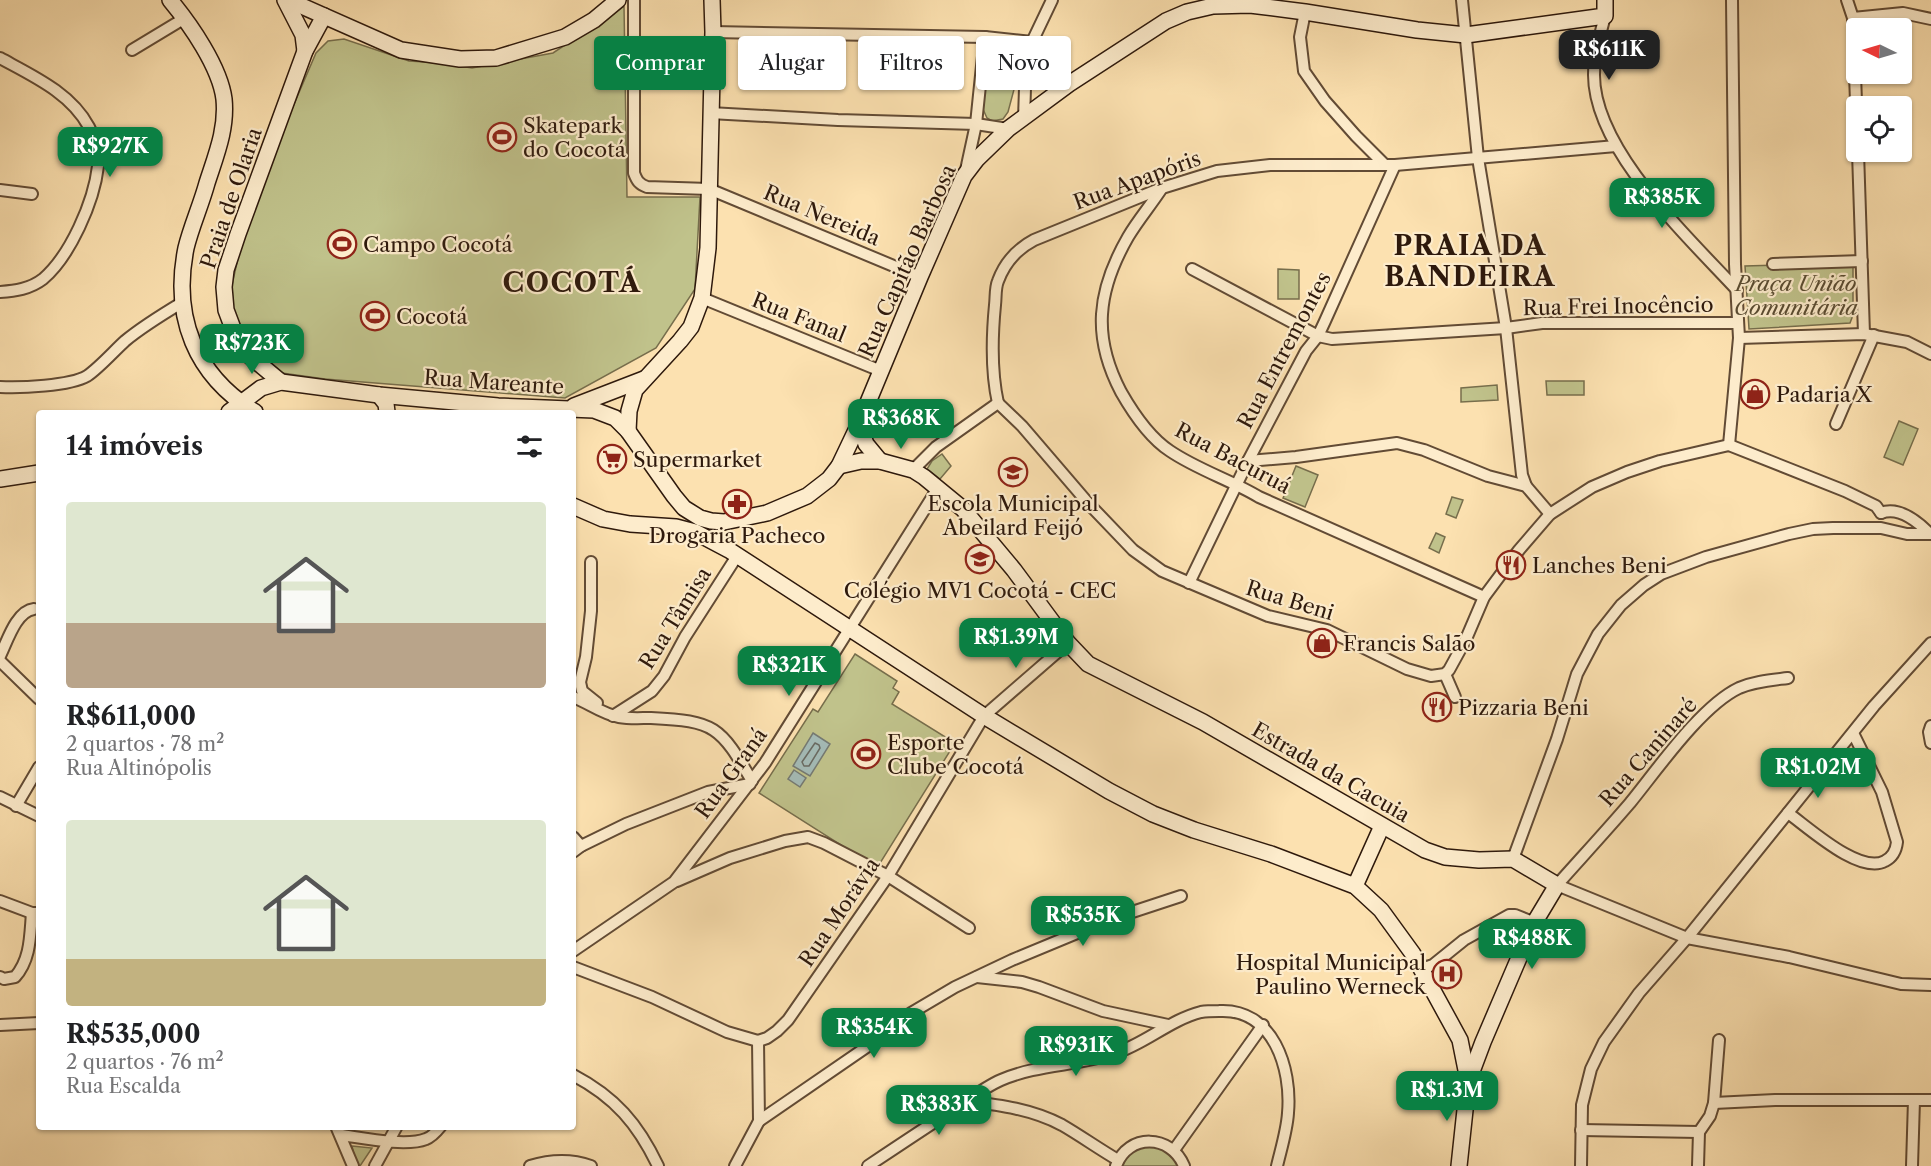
<!DOCTYPE html>
<html lang="pt">
<meta charset="utf-8">
<style>
body{margin:0;font-family:"Libre Caslon Text",serif;background:#f6f6f6;color:#202124;height:100vh;display:flex;flex-direction:column;font-size:22px;white-space:nowrap}
*{box-sizing:border-box;margin:0}
p{font-size:20px;color:#757577}
.icon{flex:none;width:33px;height:33px;fill:none;stroke:currentColor;stroke-width:2;stroke-linecap:round;stroke-linejoin:round}
.map{position:relative;flex:1;overflow:hidden}
.panel{position:absolute;left:36px;top:410px;width:540px;height:720px;display:flex;flex-direction:column;background:#fff;border-radius:6px;box-shadow:0 2px 4px #0004}
.panel>*{flex:none}
.top-card{position:absolute;left:594px;top:36px;width:570px;height:54px;display:flex;gap:12px}
.needle{width:39px;rotate:275deg}
.fabs{position:absolute;left:1846px;top:18px;display:grid;gap:12px}
.fabs a{display:grid;place-items:center;width:66px;height:66px;border-radius:6px;background:#fff;box-shadow:0 2px 4px #0004;font-size:30px}
.price{position:absolute;translate:-50% -51px;padding:0 14px;border-radius:12px;background:#0b8043;color:#fff;font-size:20px;line-height:39px;filter:drop-shadow(0 2px 3px #0008)}
.price::after{content:'';position:absolute;left:50%;top:36px;width:18px;height:14px;margin-left:-9px;background:inherit;clip-path:polygon(0 0,100% 0,50% 100%)}
.price.selected{background:#222;color:#fff}
ul{padding:0;list-style:none}
li{display:grid;align-content:center;gap:12px;height:318px;padding:0 30px}
li span{display:grid;place-items:center;height:186px;border-radius:6px;color:#555}
li>.icon{margin-inline-start:auto}
span .icon{width:108px;height:108px;fill:#fffc;stroke-width:1}
li b{font-size:26px}
h2{display:flex;justify-content:space-between;align-items:center;height:72px;padding:0 30px;font-size:26px}
.pill{padding:0 21px;border-radius:6px;background:#fff;box-shadow:0 2px 4px #0004;font-size:21px;line-height:54px}
.pill.selected{background:#0b8043;color:#fff}
.map>svg:first-child{display:block}
.green{fill:#c0c28b;stroke:#776e4c;stroke-width:1.5}
.water{fill:#a4bbb7;stroke:#757a73;stroke-width:1.5}
.lines{fill:none;stroke-linecap:round;stroke-linejoin:round}
.shore{stroke:#696a62;stroke-width:1.5}
.street-casing{stroke:#624b35;stroke-width:14}
.secondary-casing{stroke:#2e190c;stroke-width:18}
.street{stroke:#fdeccc;stroke-width:10}
.secondary{stroke:#fdeccc;stroke-width:15}
.labels{text-anchor:middle;dominant-baseline:central;stroke-width:4.5;stroke-linejoin:round;paint-order:stroke}
.poi-label{font-size:21px;fill:#2e190c;stroke:#fdeccc;text-anchor:start}
.street-label{font-size:21px;fill:#2e190c;stroke:#fdeccc}
.park-label{font-size:21px;font-style:italic;fill:#5a4c32;stroke:#fdeccc}
.district-label{font-size:27px;font-weight:bold;letter-spacing:1.5px;fill:#2e190c;stroke:#fdeccc}
</style>
<div class="map">
<svg width="1931" height="1166" viewBox="0 0 1931 1166">
<rect width="100%" height="100%" fill="#fce1b0"/>
<filter id="stains"><feTurbulence type="fractalNoise" baseFrequency=".00333" numOctaves="4"/><feColorMatrix values="0 0 0 0 .2 0 0 0 0 .09 0 0 0 0 .02 0 0 0 .5 -.17"/></filter>
<radialGradient id="worn" r=".72"><stop offset=".6" stop-color="#630" stop-opacity="0"/><stop offset="1" stop-color="#630" stop-opacity=".3"/></radialGradient>
<!-- green -->
<g class="green">
<path d="M624,6L627,197H700L695,289L656,348L565,398L325,379L282,373L250,345L233,310L232,285L243,236L264,174L316,53L328,41L344,39L409,61L441,63L472,68L553,53Z"/>
<path d="M994,46L1014,49L1020,56L1021,63L1008,112L1003,119L992,121L987,118L982,107L988,50Z"/>
<path d="M1853,263V315L1850,323L1749,329L1745,266Z"/>
<path d="M1278,269L1299,270V299H1278Z"/>
<path d="M1546,381H1584V395H1547Z"/>
<path d="M1497,385L1498,400L1461,402V388Z"/>
<path d="M1899,421L1918,429L1903,465L1884,457Z"/>
<path d="M942,454L951,466L940,479L927,469L932,461Z"/>
<path d="M1296,466L1318,475L1305,507L1283,498Z"/>
<path d="M1452,497L1463,500L1456,518L1446,514Z"/>
<path d="M1436,533L1445,537L1439,553L1429,548Z"/>
<path d="M855,654L897,681L893,688L899,692L892,704L955,743L877,868L759,793L813,709L818,712Z"/>
<path d="M1145,1145L1166,1148L1181,1166H1119L1125,1155Z"/>
<path d="M352,1146L372,1148L360,1166H356Z"/>
</g>
<!-- water -->
<g class="water">
<path d="M813,733L830,744L810,776L793,766Z"/>
<path d="M794,770L806,778L800,787L788,779Z"/>
</g>
<g class="lines">
<!-- shore -->
<path class="shore" d="M815,743L819,745L820,748L809,766H804L802,762Z"/>
<!-- street casing -->
<g class="street-casing">
<g id="street">
<path d="M634,0V173C637,181 639,184 647,187L709,189L920,277"/>
<path d="M1462,0L1478,158L1506,328L1522,475L1526,486"/>
<path d="M1847,0L1853,18L1857,130"/>
<path d="M1305,12L1300,37L1304,71L1325,101L1356,136L1385,165"/>
<path d="M1605,16C1600,35 1594,56 1594,75C1594,150 1689,238 1737,290"/>
<path d="M1853,18L1903,13L1931,19"/>
<path d="M713,32L985,37L1032,42"/>
<path d="M132,50L185,18"/>
<path d="M0,58C33,76 71,93 89,127C95,138 99,154 98,166C94,202 70,256 43,279C30,289 15,291 0,292"/>
<path d="M710,113L838,120L976,124L1008,129"/>
<path d="M1024,119L1025,88L1032,42L1052,0"/>
<path d="M1858,152L1864,334"/>
<path d="M966,170L976,124L985,37"/>
<path d="M1162,188C1151,205 1138,220 1128,237C1097,291 1092,337 1121,392C1133,413 1150,438 1170,451C1198,470 1231,480 1259,497L1484,597"/>
<path d="M0,190L32,194"/>
<path d="M1773,264L1862,261"/>
<path d="M1192,269L1318,336L1332,339L1506,328L1542,323H1738"/>
<path d="M702,298L881,371"/>
<path d="M1739,338L1864,334L1907,342L1931,354"/>
<path d="M0,387C20,388 70,386 87,376C99,368 114,351 125,341C143,326 163,314 183,302"/>
<path d="M998,403L1022,426L1088,503L1133,550L1162,571L1268,616L1327,630L1407,669L1431,676L1445,674L1449,670L1466,639L1484,597L1519,550L1550,514L1592,487L1627,472L1660,461L1729,445L1845,491L1876,506L1881,513"/>
<path d="M998,403C991,372 992,336 995,305C996,297 995,288 998,281C1005,262 1017,249 1034,240L1162,188L1217,171L1270,165H1395L1616,146"/>
<path d="M1836,424L1874,335"/>
<path d="M1729,445L1739,338L1735,264L1732,0"/>
<path d="M1248,461L1296,457L1397,443L1424,450L1488,476L1526,486L1550,514"/>
<path d="M913,470L936,447L998,403"/>
<path d="M1881,513C1899,506 1917,521 1929,533"/>
<path d="M591,562V611L586,657L580,682L582,691L597,703"/>
<path d="M1189,583L1248,461L1306,351L1318,336L1325,321L1395,165"/>
<path d="M0,656C7,642 16,611 34,609"/>
<path d="M0,661L39,699"/>
<path d="M1445,674L1455,697"/>
<path d="M1788,678C1772,680 1755,681 1739,688C1701,706 1657,770 1630,803C1606,831 1581,858 1557,885L1687,938L1789,957L1901,984L1931,985"/>
<path d="M573,697C589,703 602,714 619,717C630,719 641,718 651,718C715,721 720,726 752,781"/>
<path d="M613,716L652,691L664,676L685,637L737,556"/>
<path d="M1931,726L1929,732L1931,743"/>
<path d="M0,797L39,816"/>
<path d="M16,806L39,767"/>
<path d="M1788,813C1809,828 1860,875 1885,861C1893,857 1896,851 1897,842L1882,792L1853,733"/>
<path d="M573,837L581,846"/>
<path d="M573,852L581,846L626,824L708,792L750,784"/>
<path d="M1513,859L1557,739L1577,674L1598,634L1621,605L1644,585L1661,574L1706,557L1789,534L1813,529L1833,528H1881L1907,534H1931"/>
<path d="M677,881L730,858L785,841L808,837L824,843L888,876L969,928"/>
<path d="M0,901L32,913H39"/>
<path d="M573,951L674,882L765,763L938,488"/>
<path d="M573,967L652,997L727,1032L758,1041L767,1038L777,1031L788,1020L888,876L984,716L1068,643"/>
<path d="M1421,969L1433,965L1464,940L1509,915H1515L1535,923"/>
<path d="M0,977L4,979L15,977C31,959 30,935 32,913"/>
<path d="M977,977L1022,982L1039,987L1103,1011L1168,1025"/>
<path d="M0,1025L39,1023"/>
<path d="M573,1075C615,1097 638,1124 658,1166"/>
<path d="M967,1101C999,1105 1032,1109 1062,1125C1081,1136 1099,1149 1118,1160"/>
<path d="M1714,1103L1775,1100H1931"/>
<path d="M759,1121L871,1044L911,1013L955,987L1012,960L1111,919L1181,896"/>
<path d="M336,1126L353,1166"/>
<path d="M1581,1130L1699,1132"/>
<path d="M341,1135C363,1138 406,1147 426,1139C432,1137 437,1131 441,1126"/>
<path d="M1174,1150L1263,1025"/>
<path d="M375,1166L397,1126"/>
<path d="M530,1166C550,1160 571,1159 591,1166"/>
<path d="M735,1166L759,1121L758,1041"/>
<path d="M868,1166C898,1146 928,1126 959,1106C972,1097 987,1086 1001,1080C1038,1064 1078,1066 1116,1053C1146,1043 1170,1020 1201,1012C1207,1011 1214,1011 1219,1011C1273,1008 1292,1068 1288,1113C1287,1130 1281,1149 1277,1166"/>
<path d="M1116,1166C1128,1133 1171,1134 1184,1166"/>
<path d="M1581,1166L1582,1105L1591,1069L1604,1042L1639,993L1687,938L1874,706L1931,643"/>
<path d="M1698,1166L1699,1132L1710,1116L1714,1103L1719,1040"/>
<path d="M1912,1166L1914,1100"/>
</g>
</g>
<!-- secondary casing -->
<g class="secondary-casing">
<g id="secondary">
<path d="M170,0C190,24 220,67 224,99C227,129 216,155 207,183C201,205 191,227 186,248C172,317 195,375 255,412"/>
<path d="M285,0L303,35L305,51"/>
<path d="M288,0L401,50L460,59L496,58L565,37L594,20L618,0"/>
<path d="M281,382L251,357L235,334L226,310L224,287L226,270L238,234L305,51L324,16"/>
<path d="M379,395L386,404L387,412"/>
<path d="M574,406L644,379"/>
<path d="M229,412L261,388L281,382L379,395L498,406L594,410L615,418L628,431L674,496L684,508L700,518L711,521L724,522L767,513L807,496L829,479L839,466L859,424L920,277L964,176L977,159L1008,129L1069,84L1166,21L1187,12L1213,6L1250,5L1305,12L1417,30L1466,35L1605,16V0"/>
<path d="M859,424L866,444L880,461"/>
<path d="M628,431L629,411L635,390L680,341L691,327L702,298L708,248L713,32L712,0"/>
<path d="M839,466L861,461H880L913,470L924,477L963,509L1014,570L1068,643L1088,664L1203,722L1425,850L1445,857L1479,860L1513,859L1557,885L1533,925L1483,1042L1468,1082L1459,1166"/>
<path d="M0,479L39,473"/>
<path d="M573,506L603,519L630,524L676,527L695,532L729,550L984,716L1109,791L1153,814L1194,830L1271,854L1355,886L1381,910L1413,954L1460,1040L1468,1080"/>
<path d="M1355,886L1382,826"/>
</g>
</g>
<!-- street -->
<use href="#street" class="street"/>
<!-- secondary -->
<use href="#secondary" class="secondary"/>
</g>
<!-- icons -->
<defs>
<g id="stadium-ring" transform="scale(1.5)"><circle r="9.5" fill="#fdeccc" stroke="#8f2418" stroke-width="1.5"/><path d="M0-5a6.5 5 0 1 0 0 10a6.5 5 0 1 0 0-10ZM-3.5-1.8h7v3.6h-7Z" fill="#8f2418"/></g>
<g id="shop-ring" transform="scale(1.5)"><circle r="9.5" fill="#fdeccc" stroke="#8f2418" stroke-width="1.5"/><path d="M-5-2.5h2.3a2.7 3.5 0 0 1 5.4 0H5L5.5 6h-11ZM-1.5-2.5h3a1.5 2.3 0 0 0-3 0Z" fill="#8f2418"/></g>
<g id="supermarket-ring" transform="scale(1.5)"><circle r="9.5" fill="#fdeccc" stroke="#8f2418" stroke-width="1.5"/><path d="M-6-5.5h2.5l.6 2H6L4.5 2H-2.5L-4.4-4H-6ZM-1.5 3.2a1.3 1.3 0 1 0 .1 0ZM3 3.2a1.3 1.3 0 1 0 .1 0Z" fill="#8f2418"/></g>
<g id="school-ring" transform="scale(1.5)"><circle r="9.5" fill="#fdeccc" stroke="#8f2418" stroke-width="1.5"/><path d="M0-5L7-2L0 1L-7-2ZM-4 1L0 2.5L4 1V4Q0 6-4 4Z" fill="#8f2418"/></g>
<g id="pharmacy-ring" transform="scale(1.5)"><circle r="9.5" fill="#fdeccc" stroke="#8f2418" stroke-width="1.5"/><path d="M-2-6h4v4h4v4h-4v4h-4v-4h-4v-4h4Z" fill="#8f2418"/></g>
<g id="restaurant-ring" transform="scale(1.5)"><circle r="9.5" fill="#fdeccc" stroke="#8f2418" stroke-width="1.5"/><path d="M-5-6h1v4h1v-4h1v4h1v-4h1v5L-1.5 .5V6h-2V.5L-5-1ZM5-6V6H3V1.5H1.5Q1.5-4 5-6Z" fill="#8f2418"/></g>
<g id="hospital-ring" transform="scale(1.5)"><circle r="9.5" fill="#fdeccc" stroke="#8f2418" stroke-width="1.5"/><path d="M-5-5h3v3.5h4V-5h3V5h-3V1.5h-4V5h-3Z" fill="#8f2418"/></g>
</defs>
<g fill-rule="evenodd">
<use href="#stadium-ring" x="502" y="137"/>
<use href="#stadium-ring" x="342" y="244"/>
<use href="#stadium-ring" x="375" y="316"/>
<use href="#shop-ring" x="1755" y="394"/>
<use href="#supermarket-ring" x="612" y="459"/>
<use href="#school-ring" x="1013" y="472"/>
<use href="#pharmacy-ring" x="737" y="504"/>
<use href="#school-ring" x="980" y="559"/>
<use href="#restaurant-ring" x="1511" y="565"/>
<use href="#shop-ring" x="1322" y="643"/>
<use href="#restaurant-ring" x="1437" y="707"/>
<use href="#stadium-ring" x="866" y="754"/>
<use href="#hospital-ring" x="1447" y="974"/>
</g>
<g class="labels">
<!-- poi labels -->
<g class="poi-label">
<text x="523" y="125">Skatepark<tspan x="523" dy="24">do Cocotá</tspan></text>
<text x="363" y="244">Campo Cocotá</text>
<text x="396" y="316">Cocotá</text>
<text x="1776" y="394">Padaria X</text>
<text x="633" y="459">Supermarket</text>
<text x="1013" y="503" text-anchor="middle">Escola Municipal<tspan x="1013" dy="24">Abeilard Feijó</tspan></text>
<text x="737" y="535" text-anchor="middle">Drogaria Pacheco</text>
<text x="1532" y="565">Lanches Beni</text>
<text x="980" y="590" text-anchor="middle">Colégio MV1 Cocotá - CEC</text>
<text x="1343" y="643">Francis Salão</text>
<text x="1458" y="707">Pizzaria Beni</text>
<text x="887" y="742">Esporte<tspan x="887" dy="24">Clube Cocotá</tspan></text>
<text x="1426" y="962" text-anchor="end">Hospital Municipal<tspan x="1426" dy="24">Paulino Werneck</tspan></text>
</g>
<!-- street labels -->
<g class="street-label">
<text transform="translate(1137 180) rotate(-20)">Rua Apapóris</text>
<text transform="translate(231 198) rotate(-71)">Praia de Olaria</text>
<text transform="translate(822 215) rotate(23)">Rua Nereida</text>
<text transform="translate(907 261) rotate(-66)">Rua Capitão Barbosa</text>
<text transform="translate(1618 306) rotate(-1)">Rua Frei Inocêncio</text>
<text transform="translate(799 317) rotate(22)">Rua Fanal</text>
<text transform="translate(1284 350) rotate(-62)">Rua Entremontes</text>
<text transform="translate(494 382) rotate(4)">Rua Mareante</text>
<text transform="translate(1233 458) rotate(28)">Rua Bacuruá</text>
<text transform="translate(1290 600) rotate(17)">Rua Beni</text>
<text transform="translate(675 618) rotate(-58)">Rua Tâmisa</text>
<text transform="translate(1648 752) rotate(-49)">Rua Caninaré</text>
<text transform="translate(1331 772) rotate(30)">Estrada da Cacuia</text>
<text transform="translate(731 773) rotate(-54)">Rua Graná</text>
<text transform="translate(839 912) rotate(-56)">Rua Morávia</text>
</g>
<!-- park labels -->
<g class="park-label">
<text x="1796" y="283">Praça União<tspan x="1796" dy="24">Comunitária</tspan></text>
</g>
<!-- district labels -->
<g class="district-label">
<text x="1470" y="245">PRAIA DA<tspan x="1470" dy="31">BANDEIRA</tspan></text>
<text x="572" y="282">COCOTÁ</text>
</g>
</g>
<rect width="100%" height="100%" filter="url(#stains)"/>
<rect width="100%" height="100%" fill="url(#worn)"/>
</svg>
<div class="fabs">
<a><svg class="needle" viewBox="-14 -14 28 28"><path d="M0-13l5 13h-10z" fill="#e53935"/><path d="M0 13l5-13h-10z" fill="#757577"/></svg></a>
<a><svg class="icon" aria-label="locate" viewBox="0 0 24 24"><circle cx="12" cy="12" r="6"/><path d="M12 2v4M12 18v4M2 12h4M18 12h4"/></svg></a>
</div>
<b class="price selected" style="left:1609px;top:81px">R$611K</b>
<b class="price" style="left:110px;top:178px">R$927K</b>
<b class="price" style="left:1662px;top:229px">R$385K</b>
<b class="price" style="left:252px;top:375px">R$723K</b>
<b class="price" style="left:901px;top:450px">R$368K</b>
<b class="price" style="left:1016px;top:669px">R$1.39M</b>
<b class="price" style="left:789px;top:697px">R$321K</b>
<b class="price" style="left:1818px;top:799px">R$1.02M</b>
<b class="price" style="left:1083px;top:947px">R$535K</b>
<b class="price" style="left:1532px;top:970px">R$488K</b>
<b class="price" style="left:874px;top:1059px">R$354K</b>
<b class="price" style="left:1076px;top:1077px">R$931K</b>
<b class="price" style="left:1447px;top:1122px">R$1.3M</b>
<b class="price" style="left:939px;top:1136px">R$383K</b>
<div class="top-card">
<a class="pill selected">Comprar</a>
<a class="pill">Alugar</a>
<a class="pill">Filtros</a>
<a class="pill">Novo</a>
</div>
<section class="panel">
<h2>14 imóveis<svg class="icon" aria-label="filters" viewBox="0 0 24 24"><path d="M4 7h16M4 17h16"/><circle cx="9" cy="7" r="2"/><circle cx="15" cy="17" r="2"/></svg></h2>
<ul>
<li><span style="background:linear-gradient(#dfe7d0 65%,#b9a48a 0)"><svg class="icon" aria-label="home" viewBox="0 0 24 24"><path d="M3 11l9-7 9 7M6 9v11h12V9"/></svg></span><div><b>R$611,000</b><p>2 quartos · 78 m²</p><p>Rua Altinópolis</p></div></li>
<li><span style="background:linear-gradient(#dfe7d0 75%,#c2b280 0)"><svg class="icon" aria-label="home" viewBox="0 0 24 24"><path d="M3 11l9-7 9 7M6 9v11h12V9"/></svg></span><div><b>R$535,000</b><p>2 quartos · 76 m²</p><p>Rua Escalda</p></div></li>
</ul>
</section>
</div>
